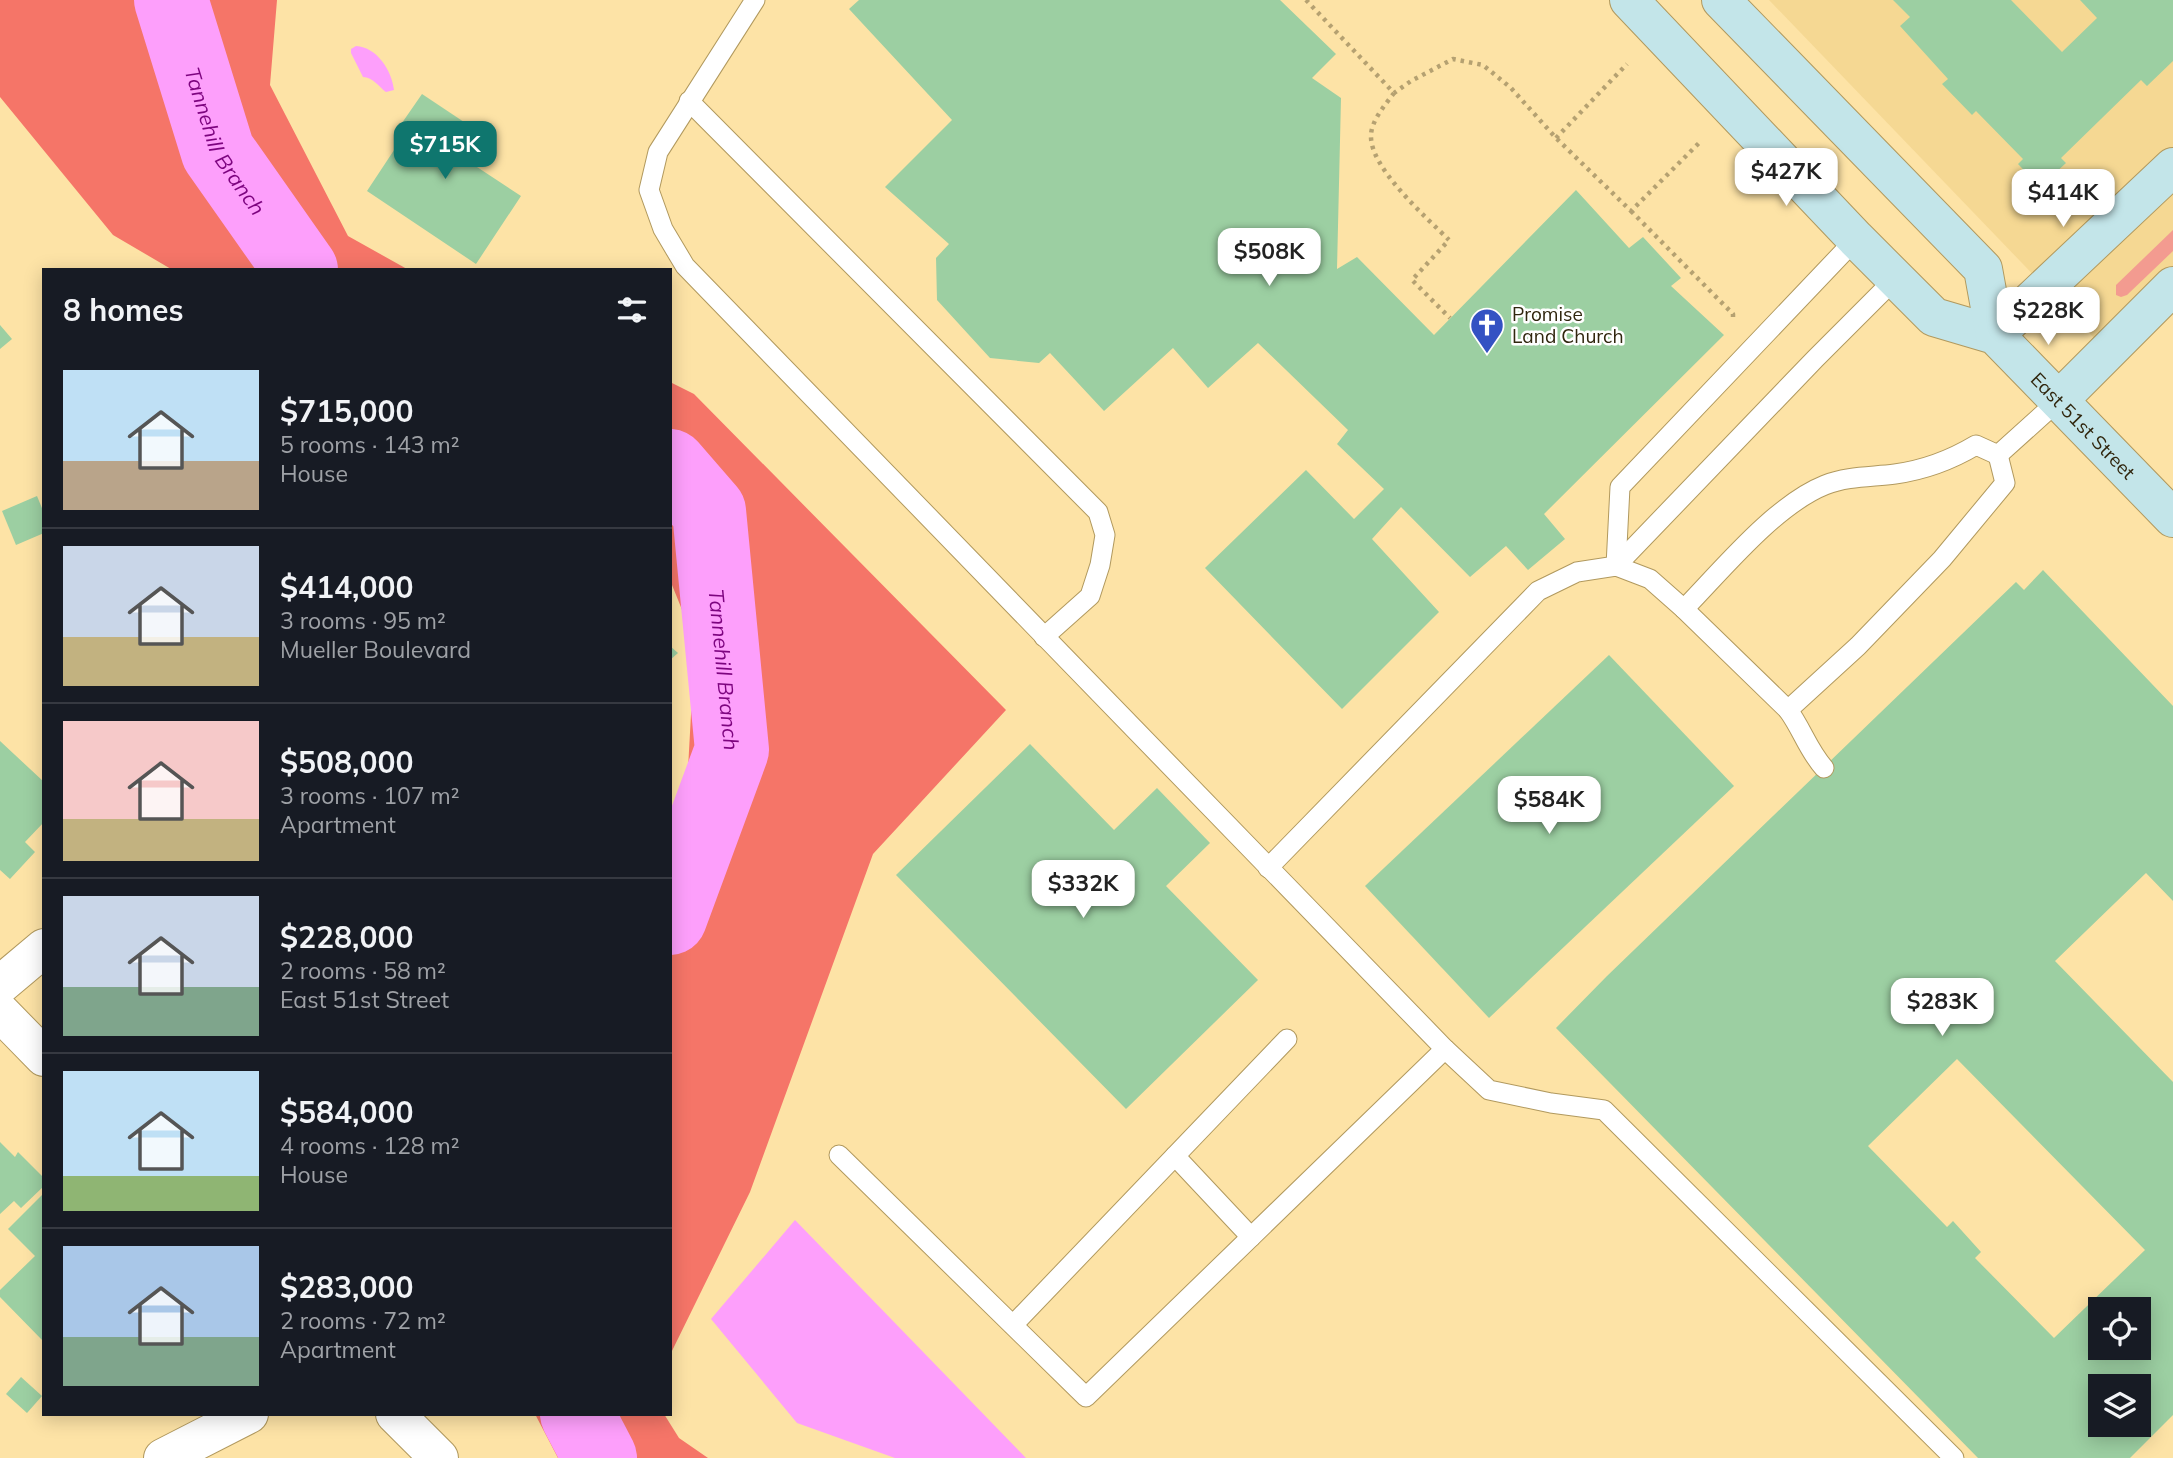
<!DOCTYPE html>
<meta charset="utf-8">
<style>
body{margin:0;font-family:Mulish,sans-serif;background:#20242c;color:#f1f3f6;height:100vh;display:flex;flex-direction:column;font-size:26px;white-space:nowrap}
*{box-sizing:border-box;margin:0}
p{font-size:23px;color:#9ea1a6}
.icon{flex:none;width:38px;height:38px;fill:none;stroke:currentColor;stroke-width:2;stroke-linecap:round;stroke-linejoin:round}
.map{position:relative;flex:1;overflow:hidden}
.details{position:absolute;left:42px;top:268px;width:630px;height:1148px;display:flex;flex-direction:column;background:#171b24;border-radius:0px;box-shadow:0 4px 18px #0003}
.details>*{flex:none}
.controls{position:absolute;left:2088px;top:1297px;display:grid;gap:14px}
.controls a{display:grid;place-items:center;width:63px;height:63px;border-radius:0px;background:#171b24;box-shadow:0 4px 18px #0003;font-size:35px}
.price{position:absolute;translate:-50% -60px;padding:0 16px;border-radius:14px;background:#fff;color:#222;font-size:23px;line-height:46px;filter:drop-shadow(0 2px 4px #0008)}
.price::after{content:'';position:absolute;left:50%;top:42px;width:21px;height:16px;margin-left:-10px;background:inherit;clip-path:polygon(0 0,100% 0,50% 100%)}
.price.on{background:#0f766e;color:#fff}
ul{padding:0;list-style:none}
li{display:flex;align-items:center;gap:21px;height:175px;padding:0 21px}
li+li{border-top:2px solid #363941}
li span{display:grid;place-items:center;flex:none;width:196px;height:140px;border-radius:0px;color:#555}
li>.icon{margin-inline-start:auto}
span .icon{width:84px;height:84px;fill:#fffc;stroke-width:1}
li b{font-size:30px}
h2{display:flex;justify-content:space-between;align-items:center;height:84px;padding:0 21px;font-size:30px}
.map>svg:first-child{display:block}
.built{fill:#f5d893}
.green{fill:#f39b90}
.forest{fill:#f57568}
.water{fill:#fd9ffb}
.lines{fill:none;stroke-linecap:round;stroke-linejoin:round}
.river{stroke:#fd9ffb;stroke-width:74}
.building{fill:#9ccfa2;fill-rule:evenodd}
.lane-casing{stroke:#b1995e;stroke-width:21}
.street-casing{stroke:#b1995e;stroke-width:40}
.secondary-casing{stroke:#b1995e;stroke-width:40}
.path{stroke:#b5a171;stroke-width:4.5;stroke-dasharray:3.5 5;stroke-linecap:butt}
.lane{stroke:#fff;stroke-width:19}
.street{stroke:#fff;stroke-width:38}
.secondary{stroke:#c3e5e9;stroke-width:38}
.labels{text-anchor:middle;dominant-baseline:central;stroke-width:5;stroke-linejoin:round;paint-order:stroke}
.poi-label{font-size:19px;fill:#30260e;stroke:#fff;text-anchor:start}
.street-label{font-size:19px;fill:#30260e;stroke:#fff}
.water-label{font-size:21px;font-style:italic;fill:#7d047f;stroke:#fff}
</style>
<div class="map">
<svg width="2173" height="1458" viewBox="0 0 2173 1458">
<rect width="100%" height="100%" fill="#fde3a6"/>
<!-- built -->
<path class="built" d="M1769,0H2173V268L2097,341Z"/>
<!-- green -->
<path class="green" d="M2173,230V251L2127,295L2121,297L2116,295V285Z"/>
<!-- forest -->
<g class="forest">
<path d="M0,0H277L270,85L348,236L407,269H171L113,235L0,97Z"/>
<path d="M670,382L694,394L1006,710L873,854L750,1192L670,1355V830L687,787L695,642L670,580Z"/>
<path d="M535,1414H664L679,1438L708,1458H558Z"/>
</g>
<!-- water -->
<g class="water">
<path d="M356,46C377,47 392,71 394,90L386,92C379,87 373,77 363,77L351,53V49Z"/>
<path d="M795,1220L1026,1458H895L797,1423L711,1319Z"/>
</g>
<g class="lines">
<!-- river -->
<g class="river">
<path id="s1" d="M171,0L218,152L301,270"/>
<path id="s2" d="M670,466L709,511L732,750L670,918"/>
<path d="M577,1414L600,1458"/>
</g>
</g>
<!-- building -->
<g class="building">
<path d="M859,0H1280L1336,54L1312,78L1341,98L1337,269L1357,257L1434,335L1576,190L1629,248L1643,237L1681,278L1671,286L1724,335L1544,514L1565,539L1528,570L1506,546L1470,577L1401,507L1372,539L1439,612L1342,709L1205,568L1306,470L1354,519L1384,489L1337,444L1348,430L1258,343L1208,388L1173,348L1104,411L1050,353L1039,363L990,358L937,300L936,258L949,244L885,187L952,120L849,9Z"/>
<path d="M1893,0H2011L2062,52L2097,18L2080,0H2173V61L2147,86L2141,80L2061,158L2066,163L2040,187L2018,164L2023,159L1976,111L1972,115L1942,84L1948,79L1900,26L1910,17Z"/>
<path d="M422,94L494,142L477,167L521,196L476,264L367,191L402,138L395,133Z"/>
<path d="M0,325L12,339L0,349Z"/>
<path d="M37,496L44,513V533L16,545L2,511Z"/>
<path d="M2043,570L2173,706V901L2146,873L2055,961L2173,1082V1415L2130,1458H1978L1556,1028L1607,976L2016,582L2024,590ZM1957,1059L2145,1250L2054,1338L1975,1258L1981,1252L1953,1221L1947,1227L1868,1146ZM2100,1309H2138V1348H2100ZM2100,1386H2138V1424H2100Z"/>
<path d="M670,646L678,653L670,660Z"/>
<path d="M1609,655L1734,786L1489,1018L1365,886Z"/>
<path d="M0,741L44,782V822L25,842L35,852L10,879L0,870Z"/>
<path d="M1030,744L1114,830L1157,788L1210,843L1166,886L1258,980L1126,1109L896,875Z"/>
<path d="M0,1142L15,1157L18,1152L44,1178V1186L21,1208L14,1201L0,1214Z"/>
<path d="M44,1193V1342L0,1297V1290L35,1256L8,1229Z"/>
<path d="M21,1377L42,1396L27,1413L6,1394Z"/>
</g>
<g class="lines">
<!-- lane casing -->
<g class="lane-casing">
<g id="lane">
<path d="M755,0L658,152L649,190L663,229L685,266L1445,1049L1489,1090L1551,1103L1604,1110L1954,1458"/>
<path d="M689,101L1098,512L1105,535L1100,565L1090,596L1044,637"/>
<path d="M1998,455L2059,400"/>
<path d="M1616,566L1620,487L1856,239"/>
<path d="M1616,566L1815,359L1896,278"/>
<path d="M1684,609C1723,569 1775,505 1825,485C1847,476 1872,477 1895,474C1924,470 1951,460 1976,445L1998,455"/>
<path d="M1788,710L1858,646L1942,559L2005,483L1998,455"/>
<path d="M1268,868L1538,591L1577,572L1616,566L1650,579L1684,609L1788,710C1802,729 1808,750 1824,768"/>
<path d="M839,1155L1086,1397L1445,1049"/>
<path d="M1175,1156L1251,1237"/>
<path d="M1013,1325L1287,1039"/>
</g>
</g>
<!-- street casing -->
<g class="street-casing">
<g id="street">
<path d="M0,985L44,948"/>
<path d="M0,1012L44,1057"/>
<path d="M395,1414L439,1458"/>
<path d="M163,1458L249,1414"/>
</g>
</g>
<!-- secondary casing -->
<g class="secondary-casing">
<g id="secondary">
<path id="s3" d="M1629,0L1856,239L1934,317L1995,335L2173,518"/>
<path d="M1721,0L1983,269L1995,335"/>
<path d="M1995,335L2173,167"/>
<path d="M2059,400L2173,286"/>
</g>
</g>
<!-- path -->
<g class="path">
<path d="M1306,0L1394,93L1411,81L1453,59L1483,65L1511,88L1556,138L1631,211L1702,140"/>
<path d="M1394,93C1385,105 1371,121 1371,136C1370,168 1427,218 1449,240L1412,280L1450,318"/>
<path d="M1556,138L1627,64"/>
<path d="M1631,211L1733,314V322"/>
</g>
<!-- lane -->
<use href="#lane" class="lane"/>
<!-- street -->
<use href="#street" class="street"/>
<!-- secondary -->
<use href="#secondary" class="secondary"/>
</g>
<!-- icons -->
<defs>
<g id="church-pin" transform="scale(1.75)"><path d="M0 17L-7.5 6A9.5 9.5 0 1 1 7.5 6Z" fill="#3452c3" stroke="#fff"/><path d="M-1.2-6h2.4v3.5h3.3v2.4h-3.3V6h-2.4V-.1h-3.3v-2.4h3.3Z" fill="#fff"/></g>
</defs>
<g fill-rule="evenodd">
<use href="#church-pin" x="1487" y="325"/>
</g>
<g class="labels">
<!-- poi labels -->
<g class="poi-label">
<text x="1512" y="314">Promise<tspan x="1512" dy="22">Land Church</tspan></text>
</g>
<!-- street labels -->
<g class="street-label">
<text stroke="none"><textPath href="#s3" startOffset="630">East 51st Street</textPath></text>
</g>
<!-- water labels -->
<g class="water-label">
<text stroke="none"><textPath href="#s1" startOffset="152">Tannehill Branch</textPath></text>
<text stroke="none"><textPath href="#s2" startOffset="219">Tannehill Branch</textPath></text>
</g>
</g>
</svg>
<div class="controls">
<a><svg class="icon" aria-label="locate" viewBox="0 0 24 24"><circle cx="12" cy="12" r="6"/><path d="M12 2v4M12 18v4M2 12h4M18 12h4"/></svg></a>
<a><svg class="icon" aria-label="layers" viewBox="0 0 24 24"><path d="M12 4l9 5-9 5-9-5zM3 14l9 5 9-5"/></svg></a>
</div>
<b class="price on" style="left:445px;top:181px">$715K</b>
<b class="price" style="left:1786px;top:208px">$427K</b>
<b class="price" style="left:2063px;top:229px">$414K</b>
<b class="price" style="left:1269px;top:288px">$508K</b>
<b class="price" style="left:2048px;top:347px">$228K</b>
<b class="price" style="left:1549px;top:836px">$584K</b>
<b class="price" style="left:1083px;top:920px">$332K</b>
<b class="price" style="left:1942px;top:1038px">$283K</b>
<section class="details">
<h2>8 homes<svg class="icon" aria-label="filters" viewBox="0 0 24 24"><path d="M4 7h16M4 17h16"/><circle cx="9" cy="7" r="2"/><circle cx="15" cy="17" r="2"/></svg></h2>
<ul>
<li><span style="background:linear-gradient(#bfe0f5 65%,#b9a48a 0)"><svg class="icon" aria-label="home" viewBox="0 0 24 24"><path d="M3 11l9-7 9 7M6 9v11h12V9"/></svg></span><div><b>$715,000</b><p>5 rooms · 143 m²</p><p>House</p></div></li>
<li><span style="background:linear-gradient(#c9d6e8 65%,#c2b280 0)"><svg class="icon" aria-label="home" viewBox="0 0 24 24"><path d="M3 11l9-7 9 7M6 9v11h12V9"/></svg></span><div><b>$414,000</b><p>3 rooms · 95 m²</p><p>Mueller Boulevard</p></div></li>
<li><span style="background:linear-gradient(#f6c9c9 70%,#c2b280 0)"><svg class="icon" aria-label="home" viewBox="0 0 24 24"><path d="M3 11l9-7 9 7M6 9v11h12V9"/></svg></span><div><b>$508,000</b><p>3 rooms · 107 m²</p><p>Apartment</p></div></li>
<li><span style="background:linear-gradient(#c9d6e8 65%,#7fa58c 0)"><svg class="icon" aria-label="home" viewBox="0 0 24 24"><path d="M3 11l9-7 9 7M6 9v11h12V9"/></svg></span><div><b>$228,000</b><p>2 rooms · 58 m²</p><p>East 51st Street</p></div></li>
<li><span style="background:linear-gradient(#bfe0f5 75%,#8fb573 0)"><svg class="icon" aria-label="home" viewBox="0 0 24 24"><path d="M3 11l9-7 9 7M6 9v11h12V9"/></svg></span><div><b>$584,000</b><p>4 rooms · 128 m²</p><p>House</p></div></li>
<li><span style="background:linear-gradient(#a9c7e8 65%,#7fa58c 0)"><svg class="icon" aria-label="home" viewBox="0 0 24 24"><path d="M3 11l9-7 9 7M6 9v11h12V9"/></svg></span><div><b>$283,000</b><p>2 rooms · 72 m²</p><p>Apartment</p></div></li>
</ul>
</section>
</div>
